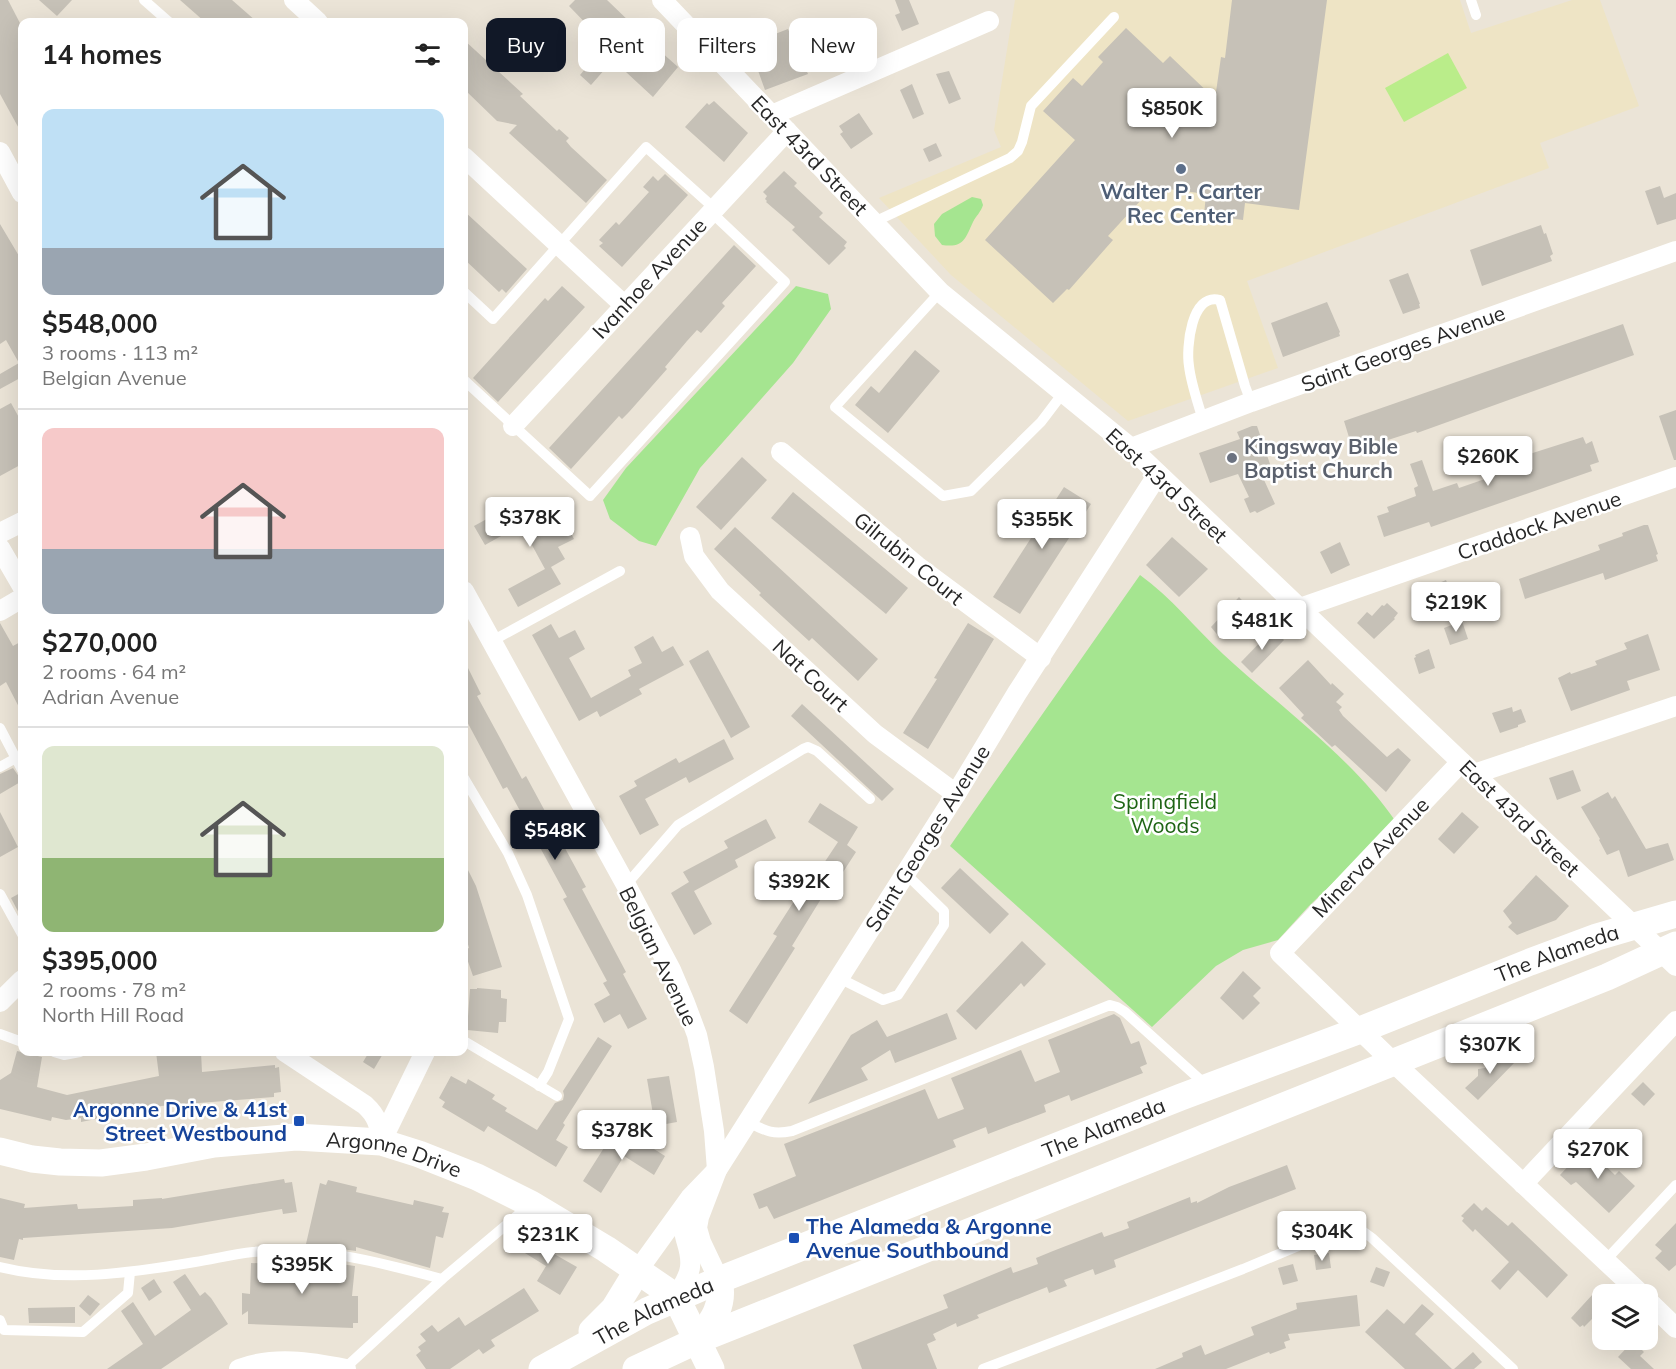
<!DOCTYPE html>
<meta charset="utf-8">
<style>
body{margin:0;font-family:Mulish,sans-serif;background:#f6f6f6;color:#222;height:100vh;display:flex;flex-direction:column;font-size:22px;white-space:nowrap}
*{box-sizing:border-box;margin:0}
p{font-size:20px;color:#767676}
.icon{flex:none;width:33px;height:33px;fill:none;stroke:currentColor;stroke-width:2;stroke-linecap:round;stroke-linejoin:round}
.map{position:relative;flex:1;overflow:hidden}
.sheet{position:absolute;left:18px;top:18px;width:450px;height:1038px;display:flex;flex-direction:column;background:#fff;border-radius:12px;box-shadow:0 6px 24px #0002}
.sheet>*{flex:none}
.top-card{position:absolute;left:486px;top:18px;width:570px;height:54px;display:flex;gap:12px}
.controls{position:absolute;left:1592px;top:1284px;display:grid;gap:12px}
.controls a{display:grid;place-items:center;width:66px;height:66px;border-radius:12px;background:#fff;box-shadow:0 6px 24px #0002;font-size:30px}
.price{position:absolute;translate:-50% -51px;padding:0 14px;border-radius:6px;background:#fff;color:#222;font-size:20px;line-height:39px;filter:drop-shadow(0 2px 3px #0008)}
.price::after{content:'';position:absolute;left:50%;top:36px;width:18px;height:14px;margin-left:-9px;background:inherit;clip-path:polygon(0 0,100% 0,50% 100%)}
.price.selected{background:#111827;color:#fff}
ul{padding:0;list-style:none}
li{display:grid;align-content:center;gap:12px;height:318px;padding:0 24px}
li+li{border-top:2px solid #e0e0e0}
li span{display:grid;place-items:center;height:186px;border-radius:12px;color:#555}
li>.icon{margin-inline-start:auto}
span .icon{width:108px;height:108px;fill:#fffc;stroke-width:1}
li b{font-size:26px}
h2{display:flex;justify-content:space-between;align-items:center;height:72px;padding:0 24px;font-size:26px}
.tag{padding:0 21px;border-radius:12px;background:#fff;box-shadow:0 6px 24px #0002;font-size:21px;line-height:54px}
.tag.selected{background:#111827;color:#fff}
.map>svg:first-child{display:block}
.education{fill:#eee4c5}
.green{fill:#a5e590}
.pitch{fill:#baed8a}
.building{fill:#c6c1b7}
.lines{fill:none;stroke-linecap:round;stroke-linejoin:round}
.service{stroke:#fff;stroke-width:10}
.minor{stroke:#fff;stroke-width:20}
.secondary{stroke:#fff;stroke-width:27}
.service-dot{fill:#5c6f8a;stroke:#fff;stroke-width:2}
.worship-dot{fill:#6b7280;stroke:#fff;stroke-width:2}
.transit-dot{fill:#1a4fb4;stroke:#fff;stroke-width:2}
.labels{text-anchor:middle;dominant-baseline:central;stroke-width:5;stroke-linejoin:round;paint-order:stroke}
.street-label{font-size:21px;fill:#272727;stroke:#fff}
.service-label{font-size:21px;font-weight:bold;fill:#4e5e75;stroke:#fff}
.worship-label{font-size:21px;font-weight:bold;fill:#5b616d;stroke:#fff;text-anchor:start}
.park-label{font-size:21px;fill:#1f6515;stroke:#fff}
.transit-label{font-size:21px;font-weight:bold;fill:#164399;stroke:#fff;text-anchor:end}
</style>
<div class="map">
<svg width="1676" height="1369" viewBox="0 0 1676 1369">
<rect width="100%" height="100%" fill="#ebe4d7"/>
<!-- education -->
<path class="education" d="M1015,0H1460L1471,33L1572,0H1600L1639,106L1540,143L1549,168L1247,281L1278,368L1128,421L951,275L879,198L1001,147L994,130Z"/>
<!-- green -->
<g class="green">
<path d="M972,197L981,199L983,205C981,212 976,216 973,222C965,239 964,248 942,245L935,236L934,224L942,214Z"/>
<path d="M796,286L828,294L831,309L793,363L700,468L656,546L639,541L610,519L603,500L626,468Z"/>
<path d="M1140,575C1171,597 1195,628 1223,654C1280,707 1352,757 1396,822L1309,906L1278,940L1243,950L1216,966L1152,1027L950,846Z"/>
</g>
<!-- pitch -->
<path class="pitch" d="M1448,53L1467,88L1404,122L1385,88Z"/>
<!-- building -->
<g class="building">
<path d="M0,0H8L22,27V134L0,94Z"/>
<path d="M39,0H72L57,16Z"/>
<path d="M180,0H232L257,22H205Z"/>
<path d="M575,0H607L633,25L632,26L678,67L653,97L613,60L591,85L580,75L603,48L594,39L597,35L569,6Z"/>
<path d="M895,0H909L919,24L902,31L895,15L900,13Z"/>
<path d="M1232,0H1327L1299,210L1245,203L1243,220L1204,215L1206,194L1153,187L1108,236L1113,240L1069,290L1067,289L1053,303L985,240L1075,140L1043,111L1073,78L1082,86L1103,62L1098,57L1126,28L1163,63L1170,56L1215,99L1221,57L1225,58Z"/>
<path d="M520,26L559,61L549,72L523,46L521,48L510,38Z"/>
<path d="M788,29L808,74L765,90L756,65L747,69L738,48Z"/>
<path d="M464,40L523,94L520,96L557,131L559,129L569,138L566,141L571,147L607,180L586,203L509,133L517,125L497,121L464,89Z"/>
<path d="M949,71L961,99L949,104L936,74Z"/>
<path d="M912,84L924,114L913,119L900,90Z"/>
<path d="M714,101L748,133L724,162L685,127L707,103L709,105Z"/>
<path d="M859,113L873,134L851,149L840,134L843,132L839,126Z"/>
<path d="M936,143L942,156L929,162L923,149Z"/>
<path d="M784,171L797,183L794,186L823,213L819,217L847,242L844,246L846,248L829,265L792,230L795,227L766,202L767,201L765,199L767,196L763,192Z"/>
<path d="M665,174L688,195L622,267L599,246L603,243L599,240L616,222L619,225L649,192L643,187L653,176L658,181Z"/>
<path d="M1660,186L1664,198L1676,193V219L1657,225L1645,191Z"/>
<path d="M464,211L527,269L506,293L502,289L499,292L464,259Z"/>
<path d="M0,224L22,261V377L0,389V374L19,363L6,340L0,344Z"/>
<path d="M1541,225L1544,234L1546,233L1553,254L1550,256L1552,261L1482,286L1470,250Z"/>
<path d="M734,245L756,266L722,303L725,306L701,333L697,330L687,341L665,367L667,369L629,412L622,419L619,416L571,469L549,448Z"/>
<path d="M1408,273L1420,304H1419L1420,308L1403,314L1389,280Z"/>
<path d="M562,286L585,307L498,402L473,378L545,298L548,301Z"/>
<path d="M1327,302L1340,332L1339,333L1340,336L1283,357L1271,323Z"/>
<path d="M1623,324L1634,355L1417,433L1416,431L1363,448L1361,444L1352,447L1344,421Z"/>
<path d="M915,350L940,371L888,433L855,405L871,386L879,393Z"/>
<path d="M11,403L22,423V464L0,476V409Z"/>
<path d="M1676,410V460H1674L1659,416Z"/>
<path d="M1252,426H1257L1271,467L1260,471L1275,504L1257,513L1255,511L1250,513L1244,499L1249,497L1238,474L1210,483L1199,453L1240,439L1237,432Z"/>
<path d="M1583,437L1586,444L1592,441L1599,462L1590,465L1592,471L1431,527L1429,522L1384,537L1377,516L1389,512L1387,507L1416,496L1414,488L1418,486L1410,464L1422,460L1433,491L1457,483L1459,488L1505,472L1501,463Z"/>
<path d="M742,457L767,480L721,530L696,507Z"/>
<path d="M1064,487L1091,504L1020,614L993,597Z"/>
<path d="M793,492L908,588L886,614L771,518Z"/>
<path d="M516,503L525,521L540,513L548,528L564,520L574,539L558,547L565,559L551,567L561,584L518,607L508,589L545,569L521,525L485,545L474,526Z"/>
<path d="M1644,525H1648L1658,554L1656,555L1658,561L1605,580L1603,573L1525,599L1519,579L1600,550L1598,545L1623,536L1622,533Z"/>
<path d="M735,527L878,659L858,681L812,638L809,641L759,595L761,593L714,549Z"/>
<path d="M1172,537L1208,569L1179,597L1146,565Z"/>
<path d="M1340,542L1350,565L1331,574L1320,552Z"/>
<path d="M1446,580L1452,596L1437,602L1432,586Z"/>
<path d="M1239,597L1253,612L1232,632L1230,629L1220,638L1211,627Z"/>
<path d="M1387,603L1398,613L1394,618L1395,619L1374,639L1357,623L1367,612L1372,616L1382,605L1384,606Z"/>
<path d="M1462,621L1468,639L1450,645L1444,628Z"/>
<path d="M0,623L13,646L22,641V713L6,682L0,686Z"/>
<path d="M968,623L994,639L928,749L903,733L937,679L934,678Z"/>
<path d="M551,624L559,638L575,630L585,649L569,658L591,698L631,676L628,670L642,663L634,647L653,636L662,652L673,646L684,665L639,689L642,694L600,717L597,711L579,721L532,635Z"/>
<path d="M1273,629L1284,640L1252,673L1241,662Z"/>
<path d="M1648,634L1660,670L1627,681L1630,690L1571,711L1558,678L1570,672L1571,674L1597,665L1595,661L1627,649L1624,643Z"/>
<path d="M1429,649L1435,668L1419,674L1414,658L1416,657L1415,655Z"/>
<path d="M708,650L750,727L731,738L689,661Z"/>
<path d="M464,660L481,694L477,696L500,738L522,779L526,776L586,887L582,889L626,972L623,974L647,1019L628,1029L620,1014L604,1023L594,1004L610,995L603,983L607,981L563,899L567,897L507,787L503,789L464,716Z"/>
<path d="M1308,660L1331,685L1332,683L1344,694L1336,702L1342,707L1339,710L1343,716L1387,757L1398,748L1411,760L1386,792L1335,745L1332,747L1301,718L1304,715L1279,688Z"/>
<path d="M802,704L894,789L882,801L791,716Z"/>
<path d="M1512,707L1513,712L1521,709L1526,722L1518,725V727L1500,733L1492,713Z"/>
<path d="M724,739L734,759L689,783L686,777L645,799L659,825L640,835L619,796L637,786L634,781L676,758L679,763Z"/>
<path d="M13,768L22,781L0,794V774Z"/>
<path d="M1573,770L1581,791L1557,800L1549,778Z"/>
<path d="M1608,792L1612,799L1615,796L1646,849L1668,843L1674,860L1628,877L1619,850L1607,855L1599,840L1600,839L1581,807Z"/>
<path d="M820,803L858,827L847,845L856,852L836,883L832,881L792,946L795,948L747,1024L729,1011L777,936L773,934L814,870L818,872L838,842L808,822Z"/>
<path d="M0,812L18,847L0,857Z"/>
<path d="M1462,812L1479,827L1454,854L1438,839Z"/>
<path d="M766,819L776,838L735,860L738,867L694,891L712,924L694,935L671,893L689,882L683,872L728,848L724,841Z"/>
<path d="M464,862L476,886L502,967L473,976L464,950L469,948L464,930Z"/>
<path d="M960,868L1009,914L990,934L941,888Z"/>
<path d="M1536,875L1569,906L1556,920L1517,935L1508,927L1512,923L1503,911Z"/>
<path d="M22,892V919L11,898Z"/>
<path d="M1022,941L1046,964L1024,987L1021,983L976,1030L956,1011Z"/>
<path d="M1243,971L1261,988L1253,996L1260,1003L1243,1020L1220,998Z"/>
<path d="M477,988L501,990V998L507,999L506,1022H499L498,1033L467,1030L470,989H477Z"/>
<path d="M947,1013L957,1039L895,1063L890,1050L861,1068L868,1080L808,1104L851,1035L877,1020L887,1037Z"/>
<path d="M1114,1014L1120,1018L1131,1044L1139,1041L1147,1064L1140,1067L1143,1073L1071,1101L1069,1095L1044,1105L1046,1112L988,1134L986,1127L953,1140L956,1147L774,1219L767,1206L759,1209L753,1194L796,1176L784,1144L925,1089L938,1119L964,1109L951,1078L1021,1050L1035,1082L1060,1072L1048,1040Z"/>
<path d="M598,1037L612,1046L563,1123L565,1125L556,1140L568,1147L556,1167L488,1126L484,1132L442,1107L445,1102L439,1098L451,1076L466,1084L468,1079L495,1095L492,1099L507,1108L505,1111L537,1130L555,1103L563,1100L564,1095L563,1091Z"/>
<path d="M1503,1050L1515,1062L1478,1100L1465,1088L1478,1076V1069L1485,1068Z"/>
<path d="M17,1051L42,1057L37,1087L67,1095L159,1076L156,1052H201L202,1072L275,1065V1068L279,1067L281,1092L274,1093V1097L161,1106L81,1122V1118L66,1120L52,1117L51,1121L0,1109V1080L11,1073Z"/>
<path d="M369,1052H384L374,1069L363,1062Z"/>
<path d="M669,1076L677,1122L655,1126L647,1079Z"/>
<path d="M1643,1082L1655,1094L1644,1106L1631,1094Z"/>
<path d="M627,1132L665,1156L654,1175L624,1156L601,1193L583,1181L607,1143L616,1149Z"/>
<path d="M1586,1147L1615,1175L1619,1171L1635,1186L1609,1213L1576,1182L1571,1185L1560,1175Z"/>
<path d="M1287,1165L1296,1189L1114,1260L1116,1267L1095,1275L1093,1269L1064,1280L1067,1286L1049,1293L1047,1287L977,1315L979,1318L957,1327L956,1323L933,1334L936,1340L927,1344L937,1369H862L853,1345L948,1308L943,1295L1011,1267L1013,1273L1038,1264L1036,1258L1053,1251L1102,1232L1104,1237L1129,1228L1127,1222L1165,1207L1190,1197L1191,1203L1197,1201V1203L1229,1187Z"/>
<path d="M284,1179L285,1183L292,1182L297,1212L283,1214L282,1209L172,1228L23,1238V1240L19,1239L14,1260L0,1257V1198L25,1204L24,1208L77,1204L78,1209L99,1208L133,1206V1200L162,1198V1199Z"/>
<path d="M328,1180L357,1187L356,1192L413,1205L414,1200L444,1207L442,1212L449,1213L443,1238L436,1236L430,1268L356,1247V1251L306,1244L320,1183L326,1185Z"/>
<path d="M1474,1203L1482,1211L1486,1207L1508,1226L1512,1222L1568,1275L1547,1298L1518,1270L1500,1290L1491,1281L1509,1262L1475,1229L1473,1232L1462,1221L1464,1218L1461,1216Z"/>
<path d="M1676,1223V1265L1669,1271L1655,1258L1662,1251L1655,1245Z"/>
<path d="M519,1234L577,1267L560,1295L537,1281L546,1266L512,1245Z"/>
<path d="M1329,1253L1331,1268L1316,1270L1314,1255Z"/>
<path d="M303,1259L355,1266L352,1296H358V1323H353V1328L248,1324V1311L242,1315V1293L250,1294L251,1263L281,1264V1260L303,1261Z"/>
<path d="M1293,1264L1298,1281L1283,1285L1278,1268Z"/>
<path d="M1376,1267L1390,1272L1384,1287L1370,1282Z"/>
<path d="M185,1274L200,1296L205,1292L211,1298L228,1324L161,1369H107L143,1344L121,1311L133,1302L155,1336L191,1310L173,1282Z"/>
<path d="M154,1279L162,1292L149,1301L141,1288Z"/>
<path d="M524,1288L539,1311L491,1340L495,1346L483,1354L479,1349L450,1369H426L416,1355L421,1351L418,1347L426,1341L420,1334L432,1325L438,1332L459,1317L465,1326Z"/>
<path d="M1593,1294L1602,1303V1309L1584,1327L1583,1325L1580,1327L1571,1318Z"/>
<path d="M88,1295L100,1304L90,1316L79,1306Z"/>
<path d="M1357,1295L1360,1326L1288,1334L1290,1340L1284,1342L1286,1348L1270,1354L1269,1352L1226,1369H1155L1183,1357L1182,1353L1201,1345L1205,1355L1254,1335L1251,1327L1297,1309L1296,1303Z"/>
<path d="M1422,1304L1434,1314L1415,1334L1452,1369H1405L1365,1332L1387,1309L1404,1324Z"/>
<path d="M75,1307V1323H29L28,1308Z"/>
<path d="M1633,1341L1644,1352L1640,1356L1654,1369H1631L1618,1357Z"/>
<path d="M1473,1352L1482,1362L1474,1369H1454Z"/>
</g>
<g class="lines">
<!-- service -->
<g class="service">
<path d="M144,0L169,22"/>
<path d="M1471,0L1476,15"/>
<path d="M874,222L1010,158L1018,151L1022,142L1031,106L1114,17"/>
<path d="M464,292L493,319L646,147L714,208"/>
<path d="M940,292L835,407L943,496L971,491L1041,422L1063,393"/>
<path d="M464,380L590,496L785,282L711,212"/>
<path d="M1203,420C1198,403 1191,384 1189,366C1186,348 1191,292 1220,300L1245,386L1251,402"/>
<path d="M492,641L620,571"/>
<path d="M0,728L22,770"/>
<path d="M0,767L16,758"/>
<path d="M464,778L508,853L527,895L569,1019L548,1072L539,1086"/>
<path d="M626,885L678,825L803,749L808,747L817,751L870,799"/>
<path d="M0,894L22,934"/>
<path d="M839,978L883,1000L898,995L944,925V911L905,873"/>
<path d="M0,1034L22,1042"/>
<path d="M464,1041L557,1096"/>
<path d="M54,1052L64,1055L80,1052"/>
<path d="M748,1122C766,1131 772,1135 792,1131L1110,1005L1117,1007L1125,1012L1206,1085"/>
<path d="M1605,1261L1676,1185"/>
<path d="M0,1267C65,1283 130,1273 195,1262C214,1259 234,1254 253,1252C317,1245 382,1263 442,1279"/>
<path d="M0,1320L4,1330L83,1332L128,1293L130,1272"/>
<path d="M344,1369L442,1279L531,1204"/>
<path d="M983,1369L1243,1269L1344,1227H1357L1372,1238L1513,1369"/>
</g>
<!-- minor -->
<g class="minor">
<path d="M294,0L318,22"/>
<path d="M662,0L940,292L1131,448L1676,966"/>
<path d="M772,115L989,21"/>
<path d="M0,152L22,193"/>
<path d="M464,157L624,305"/>
<path d="M513,426L787,131"/>
<path d="M1131,448L1251,402L1676,251"/>
<path d="M781,452L917,566L1041,658"/>
<path d="M0,533L22,522"/>
<path d="M690,537L694,556L720,591L875,734L956,794"/>
<path d="M0,548L22,586"/>
<path d="M464,591L626,885L671,970L685,1003L697,1035L704,1067L714,1131L717,1170L699,1217L697,1228L701,1242L719,1280"/>
<path d="M1300,608L1676,477"/>
<path d="M0,611L22,598"/>
<path d="M1461,762L1280,953L1393,1062L1641,1294"/>
<path d="M1474,774L1676,706"/>
<path d="M0,1002L22,980"/>
<path d="M285,1052L365,1105C377,1116 380,1126 381,1142"/>
<path d="M381,1142L425,1052"/>
<path d="M1523,1184L1676,1021"/>
<path d="M638,1270L690,1198L717,1170L956,794L1017,693L1158,474"/>
<path d="M676,1297C681,1288 689,1278 690,1267C693,1245 677,1235 686,1206"/>
<path d="M1647,1300L1676,1328"/>
<path d="M239,1369C274,1356 311,1362 346,1369"/>
</g>
<!-- secondary -->
<g class="secondary">
<path id="s1" d="M0,1151L32,1159L60,1162L101,1163L146,1157L214,1144L296,1137L381,1142L419,1154L477,1177L531,1204L606,1249L676,1297L711,1369"/>
<path d="M592,1331L614,1309L638,1270"/>
<path d="M698,1340C713,1321 725,1305 719,1280"/>
<path id="s2" d="M542,1369L647,1311L719,1280L1181,1097L1360,1030L1530,962L1597,937L1676,914"/>
<path d="M636,1369L698,1340L1607,977L1676,945"/>
</g>
</g>
<!-- markers -->
<circle class="service-dot" cx="1181" cy="169" r="6"/>
<circle class="worship-dot" cx="1232" cy="458" r="6"/>
<g class="transit-dot">
<rect x="293" y="1115" width="12" height="12" rx="3"/>
<rect x="788" y="1232" width="12" height="12" rx="3"/>
</g>
<g class="labels">
<!-- street labels -->
<g class="street-label">
<text transform="translate(810 155) rotate(46)">East 43rd Street</text>
<text transform="translate(649 278) rotate(-47)">Ivanhoe Avenue</text>
<text transform="translate(1403 348) rotate(-20)">Saint Georges Avenue</text>
<text transform="translate(1167 485) rotate(43)">East 43rd Street</text>
<text transform="translate(1539 525) rotate(-19)">Craddock Avenue</text>
<text transform="translate(909 558) rotate(39)">Gilrubin Court</text>
<text transform="translate(811 675) rotate(43)">Nat Court</text>
<text transform="translate(1520 818) rotate(44)">East 43rd Street</text>
<text transform="translate(927 838) rotate(-58)">Saint Georges Avenue</text>
<text transform="translate(1370 857) rotate(-46)">Minerva Avenue</text>
<text stroke="none"><textPath href="#s2" startOffset="1098">The Alameda</textPath></text>
<text transform="translate(659 956) rotate(64)">Belgian Avenue</text>
<text stroke="none"><textPath href="#s2" startOffset="612">The Alameda</textPath></text>
<text stroke="none"><textPath href="#s1" startOffset="399">Argonne Drive</textPath></text>
<text stroke="none"><textPath href="#s2" startOffset="126">The Alameda</textPath></text>
</g>
<!-- service labels -->
<g class="service-label">
<text x="1181" y="191">Walter P. Carter<tspan x="1181" dy="24">Rec Center</tspan></text>
</g>
<!-- worship labels -->
<g class="worship-label">
<text x="1244" y="446">Kingsway Bible<tspan x="1244" dy="24">Baptist Church</tspan></text>
</g>
<!-- park labels -->
<g class="park-label">
<text x="1165" y="801">Springfield<tspan x="1165" dy="24">Woods</tspan></text>
</g>
<!-- transit labels -->
<g class="transit-label">
<text x="287" y="1109">Argonne Drive &amp; 41st<tspan x="287" dy="24">Street Westbound</tspan></text>
<text x="806" y="1226" text-anchor="start">The Alameda &amp; Argonne<tspan x="806" dy="24">Avenue Southbound</tspan></text>
</g>
</g>
</svg>
<div class="controls">
<a><svg class="icon" aria-label="layers" viewBox="0 0 24 24"><path d="M12 4l9 5-9 5-9-5zM3 14l9 5 9-5"/></svg></a>
</div>
<b class="price" style="left:1172px;top:139px">$850K</b>
<b class="price" style="left:1488px;top:487px">$260K</b>
<b class="price" style="left:530px;top:548px">$378K</b>
<b class="price" style="left:1042px;top:550px">$355K</b>
<b class="price" style="left:1456px;top:633px">$219K</b>
<b class="price" style="left:1262px;top:651px">$481K</b>
<b class="price selected" style="left:555px;top:861px">$548K</b>
<b class="price" style="left:799px;top:912px">$392K</b>
<b class="price" style="left:1490px;top:1075px">$307K</b>
<b class="price" style="left:622px;top:1161px">$378K</b>
<b class="price" style="left:1598px;top:1180px">$270K</b>
<b class="price" style="left:1322px;top:1262px">$304K</b>
<b class="price" style="left:548px;top:1265px">$231K</b>
<b class="price" style="left:302px;top:1295px">$395K</b>
<div class="top-card">
<a class="tag selected">Buy</a>
<a class="tag">Rent</a>
<a class="tag">Filters</a>
<a class="tag">New</a>
</div>
<section class="sheet">
<h2>14 homes<svg class="icon" aria-label="filters" viewBox="0 0 24 24"><path d="M4 7h16M4 17h16"/><circle cx="9" cy="7" r="2"/><circle cx="15" cy="17" r="2"/></svg></h2>
<ul>
<li><span style="background:linear-gradient(#bfe0f5 75%,#9aa5b1 0)"><svg class="icon" aria-label="home" viewBox="0 0 24 24"><path d="M3 11l9-7 9 7M6 9v11h12V9"/></svg></span><div><b>$548,000</b><p>3 rooms · 113 m²</p><p>Belgian Avenue</p></div></li>
<li><span style="background:linear-gradient(#f6c9c9 65%,#9aa5b1 0)"><svg class="icon" aria-label="home" viewBox="0 0 24 24"><path d="M3 11l9-7 9 7M6 9v11h12V9"/></svg></span><div><b>$270,000</b><p>2 rooms · 64 m²</p><p>Adrian Avenue</p></div></li>
<li><span style="background:linear-gradient(#dfe7d0 60%,#8fb573 0)"><svg class="icon" aria-label="home" viewBox="0 0 24 24"><path d="M3 11l9-7 9 7M6 9v11h12V9"/></svg></span><div><b>$395,000</b><p>2 rooms · 78 m²</p><p>North Hill Road</p></div></li>
</ul>
</section>
</div>
